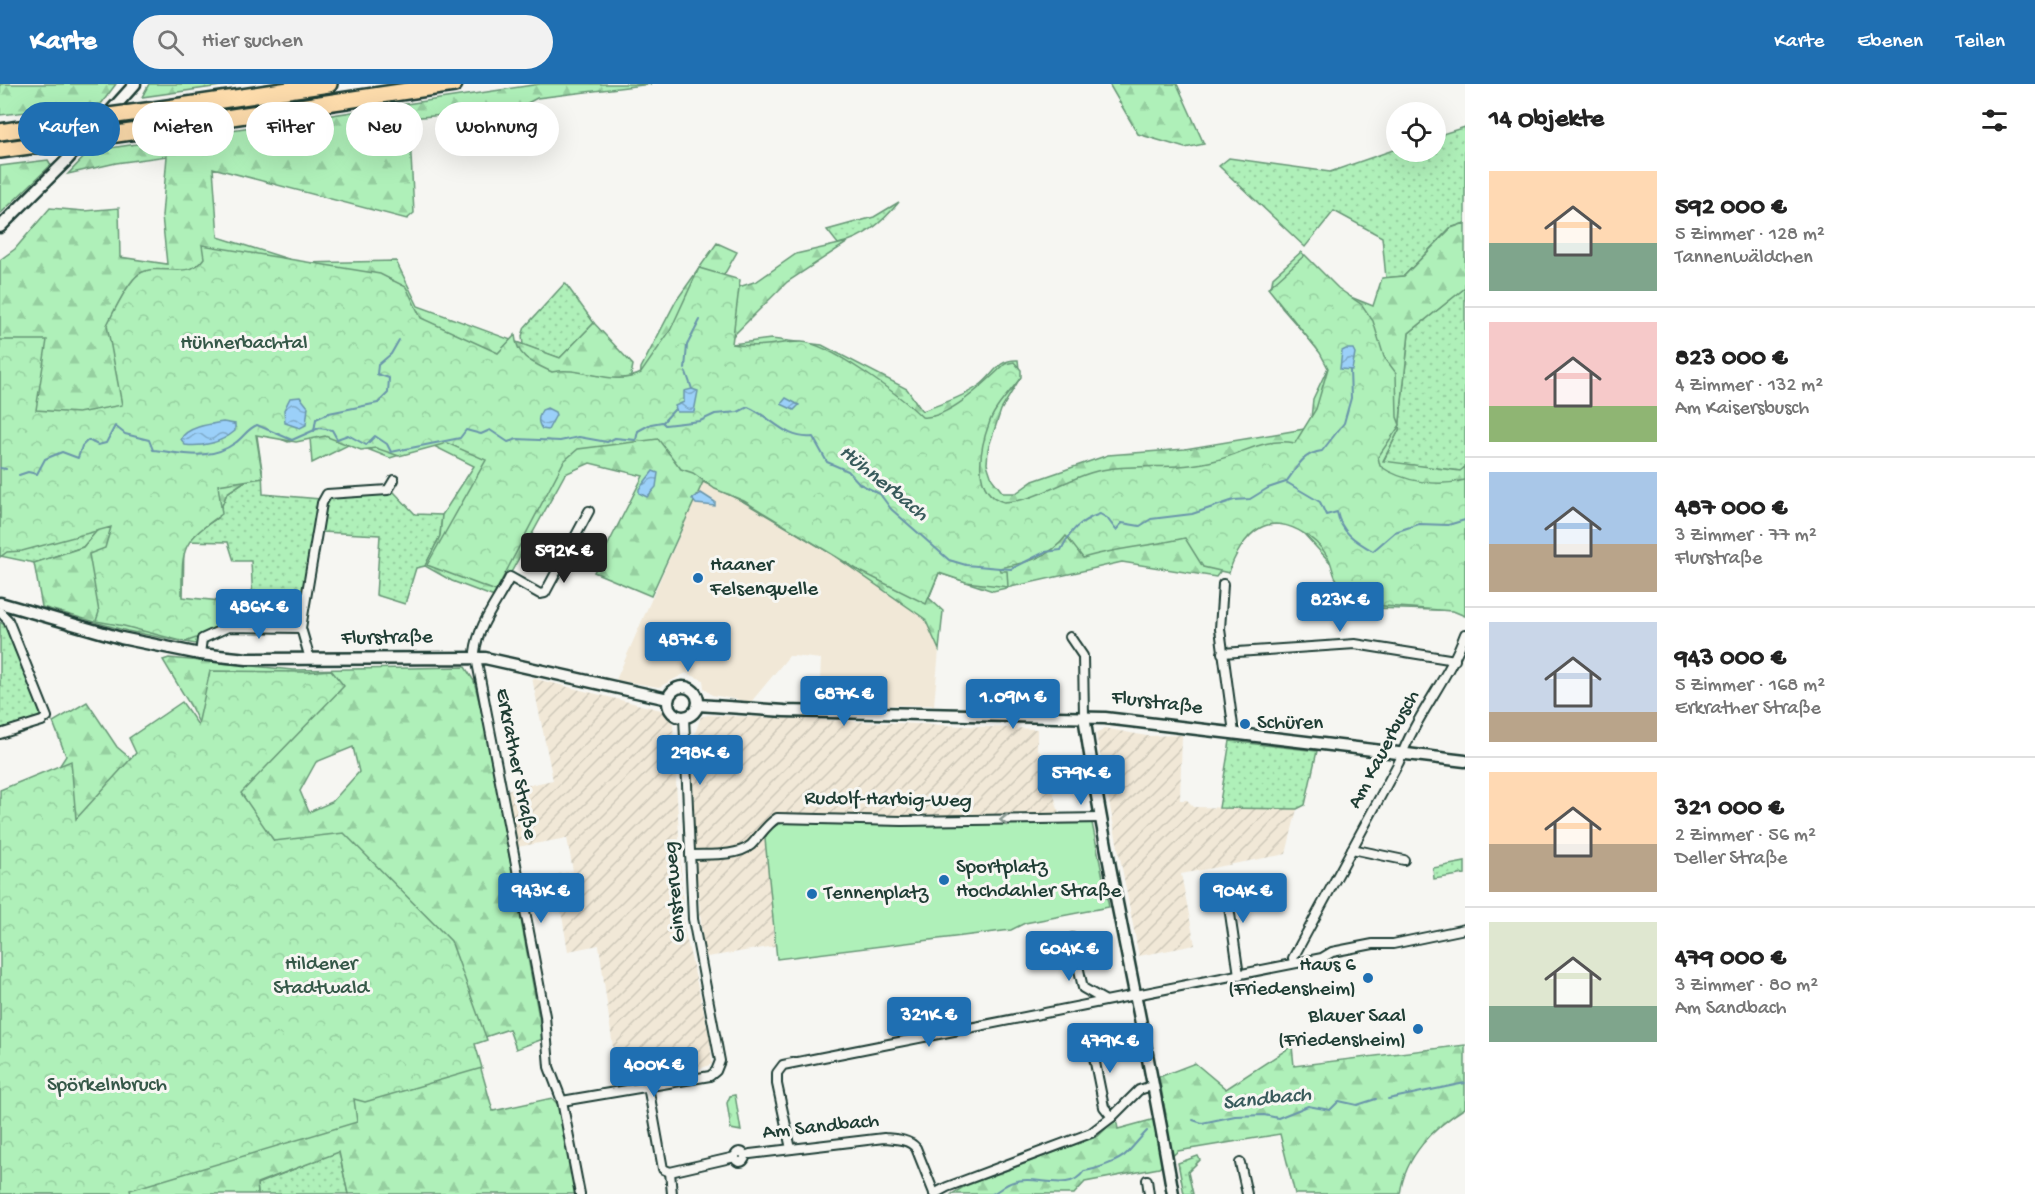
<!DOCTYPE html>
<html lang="de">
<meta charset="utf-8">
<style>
body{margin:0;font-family:"Gochi Hand",sans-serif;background:#f2f2f2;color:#222;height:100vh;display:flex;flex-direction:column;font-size:22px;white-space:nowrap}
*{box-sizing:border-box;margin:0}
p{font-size:20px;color:#767676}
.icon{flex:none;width:33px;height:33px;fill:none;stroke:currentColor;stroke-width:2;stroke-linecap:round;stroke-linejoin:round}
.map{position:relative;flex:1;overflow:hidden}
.drawer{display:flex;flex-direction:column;background:#fff;width:570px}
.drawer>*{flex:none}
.banner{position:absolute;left:18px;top:18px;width:570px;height:54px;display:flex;gap:12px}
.buttons{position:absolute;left:1386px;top:18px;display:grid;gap:12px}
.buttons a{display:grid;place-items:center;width:60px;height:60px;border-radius:50%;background:#fff;box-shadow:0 6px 24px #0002;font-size:30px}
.price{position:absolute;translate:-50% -51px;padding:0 14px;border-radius:6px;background:#1f6fb2;color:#fff;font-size:20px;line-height:39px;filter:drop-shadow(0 2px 3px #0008)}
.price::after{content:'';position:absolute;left:50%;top:36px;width:18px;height:14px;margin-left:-9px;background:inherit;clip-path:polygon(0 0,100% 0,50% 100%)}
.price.selected{background:#222;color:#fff}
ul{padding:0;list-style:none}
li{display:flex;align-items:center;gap:18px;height:150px;padding:0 24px}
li+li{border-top:2px solid #e0e0e0}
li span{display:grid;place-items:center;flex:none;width:168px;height:120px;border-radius:0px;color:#555}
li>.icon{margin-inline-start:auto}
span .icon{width:72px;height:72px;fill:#fffc;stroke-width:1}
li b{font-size:26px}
h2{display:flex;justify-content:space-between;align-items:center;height:72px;padding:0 24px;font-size:26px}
.pill{padding:0 21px;border-radius:27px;background:#fff;box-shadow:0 6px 24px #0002;font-size:21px;line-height:54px}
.pill.selected{background:#1f6fb2;color:#fff}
header{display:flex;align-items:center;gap:36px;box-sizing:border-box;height:84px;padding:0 30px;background:#1f6fb2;color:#fff}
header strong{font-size:28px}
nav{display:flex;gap:33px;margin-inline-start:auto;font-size:21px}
.search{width:420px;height:54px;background:#f2f2f2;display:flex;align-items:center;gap:15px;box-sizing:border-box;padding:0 21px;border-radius:33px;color:#767676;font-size:22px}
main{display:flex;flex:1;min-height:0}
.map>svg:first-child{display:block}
.built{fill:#f1e8d7}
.industrial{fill:url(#industrial-furrows)}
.grass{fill:url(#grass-dots);stroke:#679676;stroke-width:1.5}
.forest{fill:url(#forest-firs);stroke:#679676;stroke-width:1.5;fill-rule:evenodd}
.park{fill:url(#park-crowns);stroke:#679676;stroke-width:1.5}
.pitch{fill:#aff0b9;stroke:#679676;stroke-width:1.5}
.water{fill:url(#water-waves);stroke:#6995aa;stroke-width:1.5}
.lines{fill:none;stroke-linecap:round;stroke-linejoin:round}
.stream{stroke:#6995aa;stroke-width:2}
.minor-casing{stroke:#1f3d34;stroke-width:12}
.tertiary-casing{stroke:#1f3d34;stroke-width:15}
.secondary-casing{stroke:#1f3d34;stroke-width:15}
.motorway-casing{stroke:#1f3d34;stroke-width:20}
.minor{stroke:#f6f6f2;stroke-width:8}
.tertiary{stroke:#f6f6f2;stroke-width:10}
.secondary{stroke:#f6f6f2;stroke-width:10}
.motorway{stroke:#fddcac;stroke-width:15}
.motorway-bridge-casing{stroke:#1f3d34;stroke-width:20;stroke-linecap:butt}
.motorway-bridge{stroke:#fddcac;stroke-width:15}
.oneway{stroke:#8a9a93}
.poi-dot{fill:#1f6fb2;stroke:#f6f6f2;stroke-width:2}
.labels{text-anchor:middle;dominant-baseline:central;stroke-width:6;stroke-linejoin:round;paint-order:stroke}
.park-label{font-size:21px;fill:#355848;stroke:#f6f6f2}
.poi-label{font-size:21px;fill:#1f3d34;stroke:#f6f6f2;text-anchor:start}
.street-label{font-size:21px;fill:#1f3d34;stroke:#f6f6f2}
.water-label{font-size:22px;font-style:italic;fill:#385a5b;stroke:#f6f6f2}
</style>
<header>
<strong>Karte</strong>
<div class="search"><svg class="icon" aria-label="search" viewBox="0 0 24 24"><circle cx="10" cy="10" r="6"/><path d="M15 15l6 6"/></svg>Hier suchen</div>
<nav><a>Karte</a><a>Ebenen</a><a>Teilen</a></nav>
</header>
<main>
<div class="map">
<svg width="1465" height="1110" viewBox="0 0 1465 1110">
<defs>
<pattern id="industrial-furrows" width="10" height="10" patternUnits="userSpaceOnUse" patternTransform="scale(1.5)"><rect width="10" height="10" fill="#f1e8d7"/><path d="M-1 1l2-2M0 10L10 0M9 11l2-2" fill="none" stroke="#cec8b9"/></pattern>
<pattern id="grass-dots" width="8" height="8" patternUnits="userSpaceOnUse" patternTransform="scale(1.5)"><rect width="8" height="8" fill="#aff0b9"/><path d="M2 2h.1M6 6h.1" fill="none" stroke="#96cfa0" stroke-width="1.8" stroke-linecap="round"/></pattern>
<pattern id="forest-firs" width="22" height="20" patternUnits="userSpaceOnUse" patternTransform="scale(1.5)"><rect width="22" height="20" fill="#aff0b9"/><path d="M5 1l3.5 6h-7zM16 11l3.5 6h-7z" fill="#96cfa0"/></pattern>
<pattern id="park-crowns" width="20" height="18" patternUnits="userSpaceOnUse" patternTransform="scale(1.5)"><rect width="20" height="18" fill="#aff0b9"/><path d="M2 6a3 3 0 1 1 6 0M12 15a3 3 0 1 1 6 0" fill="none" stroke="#96cfa0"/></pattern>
<pattern id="water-waves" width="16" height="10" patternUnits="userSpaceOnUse" patternTransform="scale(1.5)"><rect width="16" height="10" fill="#9bd0f9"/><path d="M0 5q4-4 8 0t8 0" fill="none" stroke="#7eaaca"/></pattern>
</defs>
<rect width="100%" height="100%" fill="#f6f6f2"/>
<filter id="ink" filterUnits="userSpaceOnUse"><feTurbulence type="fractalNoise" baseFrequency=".0167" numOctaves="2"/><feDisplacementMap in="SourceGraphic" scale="12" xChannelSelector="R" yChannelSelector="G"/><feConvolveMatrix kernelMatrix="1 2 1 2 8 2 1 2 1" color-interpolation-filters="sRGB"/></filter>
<g filter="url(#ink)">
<!-- built -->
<path class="built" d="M703,398L744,418L830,469L925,535L939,566L934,621H819L821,575L794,572H789L751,618L712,611L704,604L703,596L686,589L659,603L616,596Z"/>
<!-- industrial -->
<g class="industrial">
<path d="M532,594L661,626L673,640L684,844L710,954L712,980L689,989L618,1001L599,861L568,867L555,791L573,787L567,754L517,763L506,706L553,696Z"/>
<path d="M708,631L1037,645V664L1044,674L1059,729L1056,732L913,734L787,730V738L774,742L765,755L775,862L707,873L703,860L694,763L693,687L694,652L701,633Z"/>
<path d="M1104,644L1147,652L1182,651L1180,716H1187L1194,723L1297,725L1286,770L1181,790L1195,861L1139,872L1096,650Z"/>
</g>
<!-- grass -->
<g class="grass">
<path d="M1465,43V139L1450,144L1404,192L1386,194L1382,153L1334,127L1305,163L1219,82L1229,74L1330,88L1396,65L1436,68V52Z"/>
<path d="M899,118C882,139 864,154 838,160L827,146L874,133Z"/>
<path d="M565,199L594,239L560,274L523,261L522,252L525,243Z"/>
<path d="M1465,204V383L1461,387L1383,378L1399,346L1409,249Z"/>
<path d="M262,386L263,410L320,415L298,541L254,540L251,477H234L228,458L184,457L217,434L227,409Z"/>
<path d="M394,408L415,430L442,431L440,452L425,482L416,484L405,520L376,511L380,451L322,448L326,418L332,412Z"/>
<path d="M0,416L101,442L83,463L34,479L0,472Z"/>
<path d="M0,538L7,543L41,626L39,633L0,645Z"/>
<path d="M1230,657L1317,667L1305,721L1297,725L1219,724Z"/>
<path d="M1465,778V790L1434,795L1433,784Z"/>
<path d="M339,1067L348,1110H258L257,1100Z"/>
<path d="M1198,1072L1200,1076L1188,1088L1193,1110H1184L1178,1079Z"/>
</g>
<!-- forest -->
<g class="forest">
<path d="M0,0H116L101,20L0,31Z"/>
<path d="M149,0H235L142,13Z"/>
<path d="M540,0H651L537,14L505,31L480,33L457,30L409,34L414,129L407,135L213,84L218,153L301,179L396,177L418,222L560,274L594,239L633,281L625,322L638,330L641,284L676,217L717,159L737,168L712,212L757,197L796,170L848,158L787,198L724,261L771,255L822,261L907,305L922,327C941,320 963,313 980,301C994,291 997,275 1018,276L1020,294L1001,326L988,365L987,380L992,395L1003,409H1016L1033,397L1108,371L1185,365L1310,344L1313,315L1330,279L1282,224L1271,205L1273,193L1301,168L1343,210L1373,222L1382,194L1404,192L1451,144L1465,139V204L1409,249L1399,346L1383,377L1460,387L1465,383V527L1372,524L1294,439L1256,441L1216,493L1122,478L993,507L939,489L929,514L943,527L939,566L925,535L830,469L744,418L703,398L651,512L594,488L643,392L590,379L565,390L497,514L452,497L425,482L440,452L442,431L474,382L432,361L390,374L352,359L312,379L310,354L288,358L256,345L262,386L227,409L217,434L184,457L183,518L219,520L206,562L127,547L42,523L34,479L83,463L101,442L0,416V176L15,165L50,124L84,127L119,124L120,173L167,180L162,132L167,72L116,79L68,90L90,67Z"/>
<path d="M1109,0H1177L1204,60L1185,64L1138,50Z"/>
<path d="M48,76L51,81L0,130V82Z"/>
<path d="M169,574L293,586L465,583L474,597L485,641L543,955L516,965L509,945L473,957L493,1027L552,1014L560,1023L576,1110H348L339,1068L257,1099L258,1110H0V886L42,804L7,763L66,672L53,638L87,618L117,663L143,685L229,699L190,621L163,576ZM353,663L359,688L332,718L309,728L300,707L316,678Z"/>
<path d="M1465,961V1024C1434,1043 1405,1072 1400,1110H1295L1280,1050L1178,1067L1159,1084L1085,1098L1074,1110H952L965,1102L1098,1052L1116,1035L1118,1045L1166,1032L1159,993L1195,979L1226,1005L1292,962L1294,982Z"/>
</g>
<!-- park -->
<g class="park">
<path d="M202,161L380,190L406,203L421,234L498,269L515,251C517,274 533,279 552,288C581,281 613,304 641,289L670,247L699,184L740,196L732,260C755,265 778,258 801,258C828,258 902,313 922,333C948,336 987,297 1005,280L1014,278L1021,286V293C1011,308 994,323 989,340C980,364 971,409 1004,418C1035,417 1061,398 1090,389C1131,377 1175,388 1217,376C1244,369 1265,353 1295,359L1316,325L1328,284L1320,269L1268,204L1305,171L1338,204L1362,221L1373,237L1384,273L1396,289L1397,333L1400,341L1378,373L1380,382C1403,398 1438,403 1465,396V532L1453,527L1370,521L1354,514L1353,506C1349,504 1344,502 1341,500C1333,495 1333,483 1329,475C1317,453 1283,431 1260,444C1245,452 1233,474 1229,489L1203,483L1185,454C1151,462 1117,464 1083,474L1066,452C1050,474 1025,479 999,484L1000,487H1007L1008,503L966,498L939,489L926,520L858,486L744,417L715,405L693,389L681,385L658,355L578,365L564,377L496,507L427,481L486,376L447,359L399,372L376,364L361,366L325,352L296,358L256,351L263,394L218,401L222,430C180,459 182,464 182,513L230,518L233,541L185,558L124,542L96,537L99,528L89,470L105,464L111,443L22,467L7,468L0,473V256H47L36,326L78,329L122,321L107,241C113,229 128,197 139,190C159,177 188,198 204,174Z"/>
<path d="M331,586L344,602L241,709L274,757L344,749L451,857L487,956L475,960L482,984L365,1018L354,1015L357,1038L130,1106L131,1110H0V706L71,677L76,735L136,669L129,654L182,618L198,641L210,587L307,588Z"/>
<path d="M735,1011L741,1047L731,1045L727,1019L730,1012Z"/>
</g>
<!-- pitch -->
<path class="pitch" d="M787,738L904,740L1092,739L1109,823L1025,839L1011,846L777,875L765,755C768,744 776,740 787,738Z"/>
<!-- water -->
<g class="water">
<path d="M1346,265H1353L1355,269L1352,286L1340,285L1342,267Z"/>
<path d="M692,305L698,307L694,328H677L675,322L684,318V307Z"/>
<path d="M300,313L308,323L306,341L300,344L285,339L284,326L290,314Z"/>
<path d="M786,314L799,321L794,326L781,320Z"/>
<path d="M547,324L555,328L556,331L548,346L542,345C537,338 538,333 542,326Z"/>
<path d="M223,338L235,340V347C221,359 202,363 185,361L181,355C187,343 210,340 223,338Z"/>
<path d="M653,387L658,389L656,403L647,413L639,409V405Z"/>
<path d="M701,409L715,418V422L696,420L692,415Z"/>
</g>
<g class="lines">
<!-- stream -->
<g class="stream">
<path d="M685,285L687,261L700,236"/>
<path d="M686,288L692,305"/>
<path d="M663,338L675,325"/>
<path d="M314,347L316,335L329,329L378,319L388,309L389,294L377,290L378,281L391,270L399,256"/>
<path d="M0,384L6,385"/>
<path d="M19,391L28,388L37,390L45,375L62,368L78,374L82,362L88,356L98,361L106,359L115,342L125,350L149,356L153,366C182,369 209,378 235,359C244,353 247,345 257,341L292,356L319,344L332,346L337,355L348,351L366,361L375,352L387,360L391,368L460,354L466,346L481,350L490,346L508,358L517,355L560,357L579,353L607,358L615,354L636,356L638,347L651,340L662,338L665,341L700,337L715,330L738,328L748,323C772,333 785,356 813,353L827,378L848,387L860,400L880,410L891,425L949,476L966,481L1011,485L1045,468L1061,466C1071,446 1079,437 1100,430L1107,434L1116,446L1122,439L1140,442L1151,435L1192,430L1234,416L1250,415L1268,404L1286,398L1320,418L1326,431L1337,428C1341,448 1355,457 1373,467L1395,448L1419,440L1448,441L1465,436"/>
<path d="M1286,398C1298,383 1301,370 1322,367L1344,339L1351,314L1350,286"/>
<path d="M1388,1015L1465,999"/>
<path d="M1193,1036L1202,1039L1235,1032L1264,1031L1278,1034L1308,1022L1330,1026L1339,1017L1357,1021L1376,1015"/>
<path d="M992,1110C999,1107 1005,1100 1013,1098C1036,1090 1069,1110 1084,1087C1094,1086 1120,1077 1127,1069C1134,1062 1140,1054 1147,1047"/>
</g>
<!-- minor casing -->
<g class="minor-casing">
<g id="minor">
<path d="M1223,500L1220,545L1234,649"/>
<path d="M0,528L8,536L47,633L42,637L0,650"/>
<path d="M301,544L322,419L327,410L388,406L394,396"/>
<path d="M1070,553L1083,572L1084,632"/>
<path d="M1222,569L1355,560L1455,576"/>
<path d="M200,570L202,555L228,543L301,544L310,575"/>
<path d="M1352,765L1404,776"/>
<path d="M690,771C707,770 737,773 751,761C760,752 766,741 777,734L902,737L1101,734"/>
<path d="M1072,854L1083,904L1104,916"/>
<path d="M1294,879L1293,874L1399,678C1415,632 1448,596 1465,550"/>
<path d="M1239,891L1229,823L1233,817L1275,808"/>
<path d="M1090,954L1104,1023L1112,1033"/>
<path d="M648,1002L663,1085L670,1088"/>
<path d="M562,1017L710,992L716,987L720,977L693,835L684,633"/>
<path d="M791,1065L777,1000V989L783,981L1322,874L1332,868L1373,860H1393L1465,845"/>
<circle cx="740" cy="1073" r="5"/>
<path d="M750,1070L884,1054C895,1055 909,1055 916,1064L934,1109"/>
<path d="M1240,1079L1247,1110"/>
<path d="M1147,1096L1149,1110"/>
<path d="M580,1110L562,1017L549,983L545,932L537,889L475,568C478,541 498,517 510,493L540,510L545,509L589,427"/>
<path d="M672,1110L670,1088L735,1073"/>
<path d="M934,1110L947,1103L1091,1049L1112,1033L1139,1006L1152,1002"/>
</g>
</g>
<!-- tertiary casing -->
<g class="tertiary-casing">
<path id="tertiary" d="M1084,632C1108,793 1146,950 1173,1110"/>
</g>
<!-- secondary casing -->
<g class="secondary-casing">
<g id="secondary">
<path d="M0,143L65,78L135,0"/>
<path d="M0,519L121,554L200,570L247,575L485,574L668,615"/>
<circle cx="683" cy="618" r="15"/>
<path d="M698,621L784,627L1105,634L1465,677"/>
</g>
</g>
<!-- motorway casing -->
<g class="motorway-casing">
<g id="motorway">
<path d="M154,26L329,0"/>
<path d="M145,46L454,0"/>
<path d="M0,48L79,36"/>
<path d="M0,66L67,57"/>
</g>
</g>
<!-- minor -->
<use href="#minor" class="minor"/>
<!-- tertiary -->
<use href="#tertiary" class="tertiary"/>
<!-- secondary -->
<use href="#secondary" class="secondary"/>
<!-- motorway -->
<use href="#motorway" class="motorway"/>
<!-- motorway-bridge casing -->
<g class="motorway-bridge-casing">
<g id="motorway-bridge">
<path d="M79,36L154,26"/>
<path d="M67,57L145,46"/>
</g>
</g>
<!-- motorway-bridge -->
<use href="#motorway-bridge" class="motorway-bridge"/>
</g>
<!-- one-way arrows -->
<defs><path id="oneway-chevron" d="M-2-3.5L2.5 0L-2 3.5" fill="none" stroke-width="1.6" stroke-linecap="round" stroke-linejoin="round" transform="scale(1.5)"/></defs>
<use class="oneway" href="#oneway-chevron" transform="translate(1004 736) rotate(179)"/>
</g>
<!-- markers -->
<g class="poi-dot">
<circle cx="698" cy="494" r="6"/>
<circle cx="1245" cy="640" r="6"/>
<circle cx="944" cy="796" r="6"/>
<circle cx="812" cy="810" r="6"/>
<circle cx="1368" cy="894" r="6"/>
<circle cx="1418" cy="945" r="6"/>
</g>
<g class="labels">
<!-- park labels -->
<g class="park-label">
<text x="244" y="260">Hühnerbachtal</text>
<text x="321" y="881">Hildener<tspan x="321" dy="24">Stadtwald</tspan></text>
<text x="107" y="1002">Spörkelnbruch</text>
</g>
<!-- poi labels -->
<g class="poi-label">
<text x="710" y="482">Haaner<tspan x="710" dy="24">Felsenquelle</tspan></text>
<text x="1257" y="640">Schüren</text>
<text x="956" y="784">Sportplatz<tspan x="956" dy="24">Hochdahler Straße</tspan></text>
<text x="824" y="810">Tennenplatz</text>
<text x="1356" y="882" text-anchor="end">Haus 6<tspan x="1356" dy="24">(Friedensheim)</tspan></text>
<text x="1406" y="933" text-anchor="end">Blauer Saal<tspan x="1406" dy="24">(Friedensheim)</tspan></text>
</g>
<!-- street labels -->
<g class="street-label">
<text transform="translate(387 555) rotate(-1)">Flurstraße</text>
<text transform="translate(1157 620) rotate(7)">Flurstraße</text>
<text transform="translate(1385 666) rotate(-62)">Am Kauerbusch</text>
<text transform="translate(515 680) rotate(79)">Erkrather Straße</text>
<text transform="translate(888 717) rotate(1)">Rudolf-Harbig-Weg</text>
<text transform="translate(676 808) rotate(-95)">Ginsterweg</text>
<text transform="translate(821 1044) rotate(-6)">Am Sandbach</text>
</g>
<!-- water labels -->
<g class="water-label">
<text transform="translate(883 400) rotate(39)">Hühnerbach</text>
<text transform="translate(1267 1016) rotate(-6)">Sandbach</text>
</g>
</g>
</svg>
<div class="buttons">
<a><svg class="icon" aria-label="locate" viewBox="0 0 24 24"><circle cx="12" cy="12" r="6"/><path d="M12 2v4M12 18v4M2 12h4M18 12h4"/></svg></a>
</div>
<b class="price selected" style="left:564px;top:500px">592K €</b>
<b class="price" style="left:1340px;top:549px">823K €</b>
<b class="price" style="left:259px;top:556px">486K €</b>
<b class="price" style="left:688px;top:589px">487K €</b>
<b class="price" style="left:844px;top:643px">687K €</b>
<b class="price" style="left:1013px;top:646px">1.09M €</b>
<b class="price" style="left:700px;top:702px">298K €</b>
<b class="price" style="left:1081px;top:722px">579K €</b>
<b class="price" style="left:541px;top:840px">943K €</b>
<b class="price" style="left:1243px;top:840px">904K €</b>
<b class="price" style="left:1069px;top:898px">604K €</b>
<b class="price" style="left:929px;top:964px">321K €</b>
<b class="price" style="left:1110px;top:990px">479K €</b>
<b class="price" style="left:654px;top:1014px">400K €</b>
<div class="banner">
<a class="pill selected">Kaufen</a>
<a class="pill">Mieten</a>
<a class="pill">Filter</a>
<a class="pill">Neu</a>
<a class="pill">Wohnung</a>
</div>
</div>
<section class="drawer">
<h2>14 Objekte<svg class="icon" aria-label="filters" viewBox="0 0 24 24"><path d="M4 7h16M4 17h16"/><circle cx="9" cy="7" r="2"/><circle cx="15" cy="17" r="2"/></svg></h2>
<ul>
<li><span style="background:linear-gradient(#ffd9b3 60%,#7fa58c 0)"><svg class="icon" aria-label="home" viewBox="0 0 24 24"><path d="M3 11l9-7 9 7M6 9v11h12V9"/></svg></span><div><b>592 000 €</b><p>5 Zimmer · 128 m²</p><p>Tannenwäldchen</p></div></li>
<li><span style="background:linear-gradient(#f6c9c9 70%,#8fb573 0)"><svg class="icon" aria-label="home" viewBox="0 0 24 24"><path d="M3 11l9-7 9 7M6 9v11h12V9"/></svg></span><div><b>823 000 €</b><p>4 Zimmer · 132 m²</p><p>Am Kaisersbusch</p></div></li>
<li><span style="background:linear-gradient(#a9c7e8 60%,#b9a48a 0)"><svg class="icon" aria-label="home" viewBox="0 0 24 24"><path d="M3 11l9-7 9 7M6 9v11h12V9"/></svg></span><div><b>487 000 €</b><p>3 Zimmer · 77 m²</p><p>Flurstraße</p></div></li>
<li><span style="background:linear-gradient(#c9d6e8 75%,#b9a48a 0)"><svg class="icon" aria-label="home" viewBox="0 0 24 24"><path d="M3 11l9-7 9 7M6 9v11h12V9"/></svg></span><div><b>943 000 €</b><p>5 Zimmer · 168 m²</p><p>Erkrather Straße</p></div></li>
<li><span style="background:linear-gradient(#ffd9b3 60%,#b9a48a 0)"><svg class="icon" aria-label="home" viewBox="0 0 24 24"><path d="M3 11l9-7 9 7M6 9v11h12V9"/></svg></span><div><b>321 000 €</b><p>2 Zimmer · 56 m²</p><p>Deller Straße</p></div></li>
<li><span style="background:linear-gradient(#dfe7d0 70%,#7fa58c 0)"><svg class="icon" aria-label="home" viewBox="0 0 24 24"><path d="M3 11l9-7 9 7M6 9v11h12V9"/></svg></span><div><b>479 000 €</b><p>3 Zimmer · 80 m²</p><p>Am Sandbach</p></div></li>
</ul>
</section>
</main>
